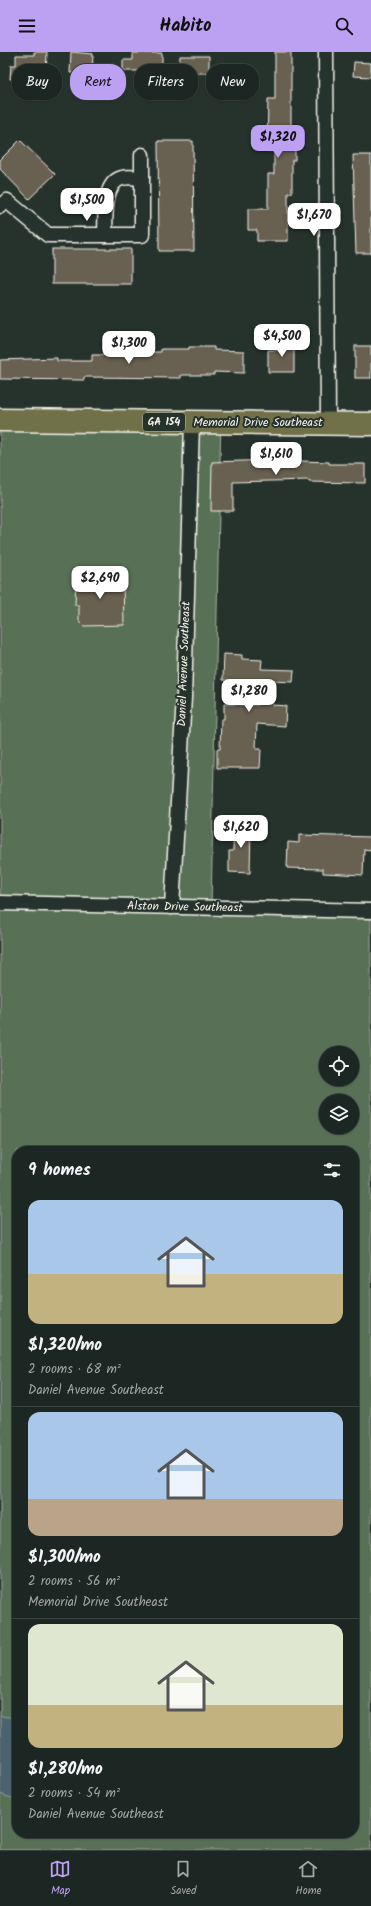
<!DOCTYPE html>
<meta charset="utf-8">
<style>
body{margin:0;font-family:Kalam,sans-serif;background:#252e2a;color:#f1f3f6;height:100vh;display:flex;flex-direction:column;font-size:15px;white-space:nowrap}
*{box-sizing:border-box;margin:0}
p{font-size:13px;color:#a0a5a5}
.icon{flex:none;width:22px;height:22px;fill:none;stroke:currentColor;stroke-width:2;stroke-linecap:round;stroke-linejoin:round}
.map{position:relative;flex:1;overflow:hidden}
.side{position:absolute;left:12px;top:1094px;width:347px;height:692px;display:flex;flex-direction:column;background:#1c2622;border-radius:16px;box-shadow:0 1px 3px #0004,0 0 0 1px #3a4340}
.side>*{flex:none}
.banner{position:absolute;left:12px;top:12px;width:347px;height:36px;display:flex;gap:8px}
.buttons{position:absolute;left:319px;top:994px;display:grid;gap:8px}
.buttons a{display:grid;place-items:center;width:40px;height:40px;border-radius:50%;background:#1c2622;box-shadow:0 1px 3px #0004,0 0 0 1px #3a4340;font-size:20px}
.price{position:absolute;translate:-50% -34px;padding:0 9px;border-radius:8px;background:#fff;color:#222;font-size:13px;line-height:26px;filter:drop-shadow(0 1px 2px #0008)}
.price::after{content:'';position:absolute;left:50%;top:24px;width:12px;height:9px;margin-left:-6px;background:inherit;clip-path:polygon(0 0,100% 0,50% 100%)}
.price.active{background:#bca0f2;color:#111}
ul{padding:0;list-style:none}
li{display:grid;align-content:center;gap:8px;height:212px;padding:0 16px}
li+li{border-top:1px solid #3a4340}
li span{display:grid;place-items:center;height:124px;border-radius:12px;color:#555}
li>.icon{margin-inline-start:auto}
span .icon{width:72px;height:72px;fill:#fffc;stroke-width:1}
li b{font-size:17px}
h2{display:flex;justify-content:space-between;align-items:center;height:48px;padding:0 16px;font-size:17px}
.chip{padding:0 14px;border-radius:16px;background:#1c2622;box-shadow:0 1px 3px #0004,0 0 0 1px #3a4340;font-size:14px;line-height:36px}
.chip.active{background:#bca0f2;color:#111}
header{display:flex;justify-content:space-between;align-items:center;height:52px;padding:0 16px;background:#bca0f2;color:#111;font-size:18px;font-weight:600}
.menu{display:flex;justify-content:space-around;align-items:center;height:56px;border-top:1px solid #3a4340;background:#1c2622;font-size:11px;color:#a0a5a5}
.menu a{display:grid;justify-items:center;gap:2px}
.menu .active{color:#bca0f2}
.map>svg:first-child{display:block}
.green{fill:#587156;stroke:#a6b19f;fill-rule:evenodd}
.water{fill:#4c6470;stroke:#8f9ca0}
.building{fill:#686151;stroke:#f4f1e8}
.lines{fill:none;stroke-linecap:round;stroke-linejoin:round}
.minor-casing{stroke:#f4f1e8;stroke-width:17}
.primary-casing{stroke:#f4f1e8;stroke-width:25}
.minor{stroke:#26332d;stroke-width:14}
.primary{stroke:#70704a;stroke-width:22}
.labels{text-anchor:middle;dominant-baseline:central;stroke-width:4;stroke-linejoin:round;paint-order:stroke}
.shield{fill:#26332d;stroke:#b6b8b0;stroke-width:1}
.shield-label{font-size:11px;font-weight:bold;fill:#f4f1e8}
.street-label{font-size:12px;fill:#f4f1e8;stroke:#26332d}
</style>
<header><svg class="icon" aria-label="menu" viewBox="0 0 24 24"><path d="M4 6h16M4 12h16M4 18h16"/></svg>Habito<svg class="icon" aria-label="search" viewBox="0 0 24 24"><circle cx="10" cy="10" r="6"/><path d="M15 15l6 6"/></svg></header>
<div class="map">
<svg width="371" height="1798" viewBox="0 0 371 1798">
<rect width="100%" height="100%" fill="#26332d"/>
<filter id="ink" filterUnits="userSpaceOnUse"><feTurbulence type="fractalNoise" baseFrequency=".025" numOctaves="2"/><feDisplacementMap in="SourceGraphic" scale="8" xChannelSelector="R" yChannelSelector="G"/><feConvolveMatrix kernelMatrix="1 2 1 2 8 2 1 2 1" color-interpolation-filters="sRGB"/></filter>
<g filter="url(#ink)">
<!-- green -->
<g class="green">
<path d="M0,360L221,363L211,857L0,851Z"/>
<path d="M0,852L371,864V1798H0ZM326,1001H352V1027H326ZM326,1049H352V1075H326ZM17,1099H354V1781H17Z"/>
</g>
<!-- water -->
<path class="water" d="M0,1664L17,1666V1748L0,1742Z"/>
<!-- building -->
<g class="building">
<path d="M34,0H47L46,24H26V27H10L11,13H16V3H34Z"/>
<path d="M71,0L93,2L92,21H70Z"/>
<path d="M275,0H291V84H295V108H292V141H288V189H257V178H248V157H268V122H274V99H267L268,47H275Z"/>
<path d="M133,1H162V13H157V19H123V8H133Z"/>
<path d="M180,4H209V21H179Z"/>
<path d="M354,10L371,11V25L353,24Z"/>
<path d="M20,88L55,122L29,147L0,117V108Z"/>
<path d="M158,89H193L194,199H159Z"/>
<path d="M353,103H371V201H356Z"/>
<rect x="52" y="197" width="79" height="35"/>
<path d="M278,290H294V320H268V298H278Z"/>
<rect x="355" y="294" width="16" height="32"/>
<path d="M189,295H214V298L244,299V321L214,320V323H181V326L84,325V328L0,327V308L57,306V309H92V303H131V300H161V297H189Z"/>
<path d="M274,408L329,410V412H365V431L309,430V428L233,430V459H211L212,410Z"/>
<path d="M90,522L120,523V529H123L124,573L84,574L79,569V553H75L76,527H78V524H90Z"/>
<path d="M224,602L242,603V607L262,608L261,617L294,618L293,630L272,629V653L286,654L285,674L257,672L256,697H261L260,716H217V697H220L221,667H224V652L258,653L259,630L223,628Z"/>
<path d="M234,771L251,772L250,821L229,820V799H233Z"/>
<path d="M299,783L371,785V798L364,797L363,823L323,821V817L287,816L288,790L299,791Z"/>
</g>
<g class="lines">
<!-- minor casing -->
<g class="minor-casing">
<g id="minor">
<path d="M326,0L328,371"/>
<path d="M0,154L7,149L48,183H142V103"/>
<path d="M105,183C106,167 102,131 122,126C128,124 136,126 142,126"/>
<path d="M0,851L371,859"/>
<path d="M172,855L184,645L192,370"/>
</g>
</g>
<!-- primary casing -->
<g class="primary-casing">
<path id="primary" d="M0,368L371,372"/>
</g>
<!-- minor -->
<use href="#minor" class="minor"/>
<!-- primary -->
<use href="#primary" class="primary"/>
</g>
</g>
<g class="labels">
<!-- shield labels -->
<rect class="shield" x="143" y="361" width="42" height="18" rx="3"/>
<g class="shield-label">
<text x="164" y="370">GA 154</text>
</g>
<!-- street labels -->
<g class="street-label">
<text x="258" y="370">Memorial Drive Southeast</text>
<text transform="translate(184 612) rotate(-88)">Daniel Avenue Southeast</text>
<text transform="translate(185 855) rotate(1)">Alston Drive Southeast</text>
</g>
</g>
</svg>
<div class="buttons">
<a><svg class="icon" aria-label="locate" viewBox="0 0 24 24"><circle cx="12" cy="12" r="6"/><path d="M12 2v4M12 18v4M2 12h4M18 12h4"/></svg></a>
<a><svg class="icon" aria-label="layers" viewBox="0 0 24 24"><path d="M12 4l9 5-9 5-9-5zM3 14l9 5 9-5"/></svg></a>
</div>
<b class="price active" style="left:278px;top:107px">$1,320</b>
<b class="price" style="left:87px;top:170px">$1,500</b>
<b class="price" style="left:314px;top:185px">$1,670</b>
<b class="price" style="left:282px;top:306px">$4,500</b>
<b class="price" style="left:129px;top:313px">$1,300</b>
<b class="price" style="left:276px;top:424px">$1,610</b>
<b class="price" style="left:100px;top:548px">$2,690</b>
<b class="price" style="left:249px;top:661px">$1,280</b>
<b class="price" style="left:241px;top:797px">$1,620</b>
<div class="banner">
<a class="chip">Buy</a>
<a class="chip active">Rent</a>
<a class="chip">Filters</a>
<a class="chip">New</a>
</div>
<section class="side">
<h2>9 homes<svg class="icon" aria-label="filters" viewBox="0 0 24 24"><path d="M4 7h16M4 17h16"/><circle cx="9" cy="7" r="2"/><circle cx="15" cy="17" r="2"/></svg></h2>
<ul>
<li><span style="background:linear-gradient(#a9c7e8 60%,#c2b280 0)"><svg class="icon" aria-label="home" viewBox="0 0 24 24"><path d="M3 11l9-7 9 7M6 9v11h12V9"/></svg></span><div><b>$1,320/mo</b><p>2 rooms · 68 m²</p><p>Daniel Avenue Southeast</p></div></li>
<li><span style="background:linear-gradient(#a9c7e8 70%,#b9a48a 0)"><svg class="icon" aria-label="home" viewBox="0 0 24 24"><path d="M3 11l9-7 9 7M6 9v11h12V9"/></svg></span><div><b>$1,300/mo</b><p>2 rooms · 56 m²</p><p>Memorial Drive Southeast</p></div></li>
<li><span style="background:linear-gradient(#dfe7d0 65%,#c2b280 0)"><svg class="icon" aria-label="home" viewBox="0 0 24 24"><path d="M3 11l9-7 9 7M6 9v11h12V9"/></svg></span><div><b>$1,280/mo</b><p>2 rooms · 54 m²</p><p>Daniel Avenue Southeast</p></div></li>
</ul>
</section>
</div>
<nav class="menu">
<a class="active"><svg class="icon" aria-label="map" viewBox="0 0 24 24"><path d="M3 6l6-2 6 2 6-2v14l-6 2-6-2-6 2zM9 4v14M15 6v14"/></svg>Map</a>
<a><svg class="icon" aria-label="saved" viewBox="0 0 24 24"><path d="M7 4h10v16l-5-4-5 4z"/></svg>Saved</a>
<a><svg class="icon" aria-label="home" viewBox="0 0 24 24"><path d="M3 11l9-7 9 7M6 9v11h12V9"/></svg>Home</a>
</nav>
